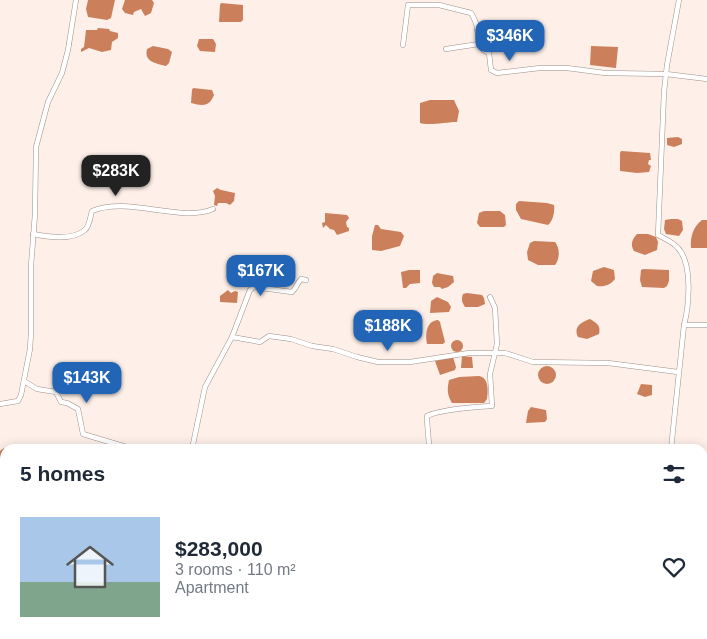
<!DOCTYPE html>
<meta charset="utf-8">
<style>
body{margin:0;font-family:Arial,sans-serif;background:#f6f6f7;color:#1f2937;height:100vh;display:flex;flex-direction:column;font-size:19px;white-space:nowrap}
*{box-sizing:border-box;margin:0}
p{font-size:16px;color:#747a83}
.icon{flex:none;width:28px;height:28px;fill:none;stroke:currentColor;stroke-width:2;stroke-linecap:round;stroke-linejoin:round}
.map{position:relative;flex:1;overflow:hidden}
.details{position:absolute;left:0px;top:444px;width:708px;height:196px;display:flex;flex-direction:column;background:#fff;border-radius:15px 15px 0 0;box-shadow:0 2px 12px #0003}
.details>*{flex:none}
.price{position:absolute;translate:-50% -42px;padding:0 11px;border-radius:10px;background:#2265b6;color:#fff;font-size:16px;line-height:32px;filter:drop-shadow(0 1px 2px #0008)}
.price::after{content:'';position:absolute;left:50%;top:30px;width:15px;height:11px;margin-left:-8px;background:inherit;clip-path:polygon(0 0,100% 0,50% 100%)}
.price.active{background:#222;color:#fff}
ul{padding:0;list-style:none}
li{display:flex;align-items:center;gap:15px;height:125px;padding:0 20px}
li span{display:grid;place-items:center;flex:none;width:140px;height:100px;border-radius:0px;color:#555}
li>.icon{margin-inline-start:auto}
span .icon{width:60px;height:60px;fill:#fffc;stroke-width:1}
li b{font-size:21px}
h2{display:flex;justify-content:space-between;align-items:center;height:60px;padding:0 20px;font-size:21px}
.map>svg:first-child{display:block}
.water{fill:#cb7f5b}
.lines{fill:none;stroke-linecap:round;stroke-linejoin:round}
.minor-casing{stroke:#9c8f8a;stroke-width:5.5}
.minor{stroke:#fff;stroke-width:4.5}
</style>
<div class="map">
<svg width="707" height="639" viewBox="0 0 707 639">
<rect width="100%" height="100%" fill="#fef0e9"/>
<!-- water -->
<g class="water">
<path d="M88,0H115L111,18L107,20L88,17L86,9Z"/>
<path d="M125,0H152L154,3L151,13L145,16L141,9L134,12L133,15L125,13L122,9Z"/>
<path d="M221,3L243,5V20L241,22H219L220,5Z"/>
<path d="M98,28L109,29L110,31L118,33V38L112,42L111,50L102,52L89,48L81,52V49L84,47L86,30H97Z"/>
<path d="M199,39H213L216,44L215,52L200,51L197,46Z"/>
<path d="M153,46L168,49L172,52L169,63L166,66C155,63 144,62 147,49Z"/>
<path d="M591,46L618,47L616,68L590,65Z"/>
<path d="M193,88L212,90L214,95C209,107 203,106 191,103L192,90Z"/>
<path d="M430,100H454L459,111L457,122C447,122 428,126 420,123V103Z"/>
<path d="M678,137L682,139V144L674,147L667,145V138Z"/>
<path d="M621,151L650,153L651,160H649L648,164L651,166L649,172L637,173L620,171V153Z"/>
<path d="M217,188L221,190L235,193L234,201L230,205L226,203H218L217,206L214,205L215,196L213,191Z"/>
<path d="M519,201L547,203L554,205C555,211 553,221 548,225L521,219L516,210V204Z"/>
<path d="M484,211H500L505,215L506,225L504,227H480L477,223L479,213Z"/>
<path d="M325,213L347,215L349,218L346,222L347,227L349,228V231L337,235L334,230L330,229L326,225L323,228L322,223L325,222Z"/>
<path d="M671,219H678L682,221L683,230L679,236L666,234L664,229L665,220Z"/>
<path d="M702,220H707V248H691C690,237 693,227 702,220Z"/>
<path d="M375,225H378L381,229L401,232L404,236L400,246L381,251L372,250V236Z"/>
<path d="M637,234H648L656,237L658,242L657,250L645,255L634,251C630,245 632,239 637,234Z"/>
<path d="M534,241L555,242C560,248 560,259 555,265H538L528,260L527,252L530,243Z"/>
<path d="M604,267L614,270L615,279C610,285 605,287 597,286L591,281L593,271Z"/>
<path d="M643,269L669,270V281L667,286L664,288L642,287L640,280L641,270Z"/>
<path d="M409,270H420V283L410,284L406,288H403L401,272Z"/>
<path d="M437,273L453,276L454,282L448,287L442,289L440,287H434L432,283L433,276Z"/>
<path d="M228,290L231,293L235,291L238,292L237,303L220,302V296Z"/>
<path d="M467,293L482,295L484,298L485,304L478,307H465C462,302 461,300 463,294Z"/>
<path d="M437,297L448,302L451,307L449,312L430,313L431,301Z"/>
<path d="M590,319C597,323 601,326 599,334L587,339L578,337C573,327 581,322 590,319Z"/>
<path d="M438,320L440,322L445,342L443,344H427C425,334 426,321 438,320Z"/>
<circle cx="457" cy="346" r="6"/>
<path d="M462,356L472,357L473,368H461Z"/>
<path d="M453,357L456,367L455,370L440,375L435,361Z"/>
<circle cx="547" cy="375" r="9"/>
<path d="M479,376C489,378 488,390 487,399L484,403H452C447,395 447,389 449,380L459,377Z"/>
<path d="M641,384L652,385V395L645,397L637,394Z"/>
<path d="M531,407L546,410L547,419L545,422L526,423L528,411Z"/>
<path d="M629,444L660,447L661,449H625Z"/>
<path d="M4,448L5,450V476L0,469V451Z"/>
</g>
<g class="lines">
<!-- minor casing -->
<g class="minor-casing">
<g id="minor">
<path d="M403,45L408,5H439L471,13C474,18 477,23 477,29C479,39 477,49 489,53L491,70L497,73L540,68H567L605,73L666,74L707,79"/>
<path d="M446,49L479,44"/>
<path d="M33,234C48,237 72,241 85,230C90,225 90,217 92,211C129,196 180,223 213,209"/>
<path d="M684,325H707"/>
<path d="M232,337L250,290L254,287L292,292C297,288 297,283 301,279L306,280"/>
<path d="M24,381L37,389L56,392L61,402L67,403L78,409L83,434L133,449"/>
<path d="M0,404L18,401L21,395L30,349L31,332V266L35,214L36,147L48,102L62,73L68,50L76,0"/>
<path d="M192,449L205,387L232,337L260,342L269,336L291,339L312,346L333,349L357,357L378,362H410L469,353H505L533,362L608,363L678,372"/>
<path d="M429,449C429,438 427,427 427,416C441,409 475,407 492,406L490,374L497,344L495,308L490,297"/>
<path d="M671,449L684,325C689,306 693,264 678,248C673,242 665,239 658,235L664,92L667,65L679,0"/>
<path d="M702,547H707"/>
<path d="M114,639V635"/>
<path d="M353,639V635"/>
<path d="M660,639L663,635"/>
</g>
</g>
<!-- minor -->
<use href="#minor" class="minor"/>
</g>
</svg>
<b class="price" style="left:510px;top:62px">$346K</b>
<b class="price active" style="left:116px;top:197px">$283K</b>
<b class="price" style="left:261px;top:297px">$167K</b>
<b class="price" style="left:388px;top:352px">$188K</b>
<b class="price" style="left:87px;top:404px">$143K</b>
<section class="details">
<h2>5 homes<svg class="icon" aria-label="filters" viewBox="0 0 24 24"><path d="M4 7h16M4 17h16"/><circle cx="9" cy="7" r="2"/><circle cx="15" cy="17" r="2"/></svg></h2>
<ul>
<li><span style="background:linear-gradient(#a9c7e8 65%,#7fa58c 0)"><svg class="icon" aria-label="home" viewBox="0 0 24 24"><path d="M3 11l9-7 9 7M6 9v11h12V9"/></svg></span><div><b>$283,000</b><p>3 rooms · 110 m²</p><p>Apartment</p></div><svg class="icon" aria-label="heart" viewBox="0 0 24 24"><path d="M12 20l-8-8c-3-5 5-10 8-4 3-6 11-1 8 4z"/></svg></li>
</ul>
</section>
</div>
